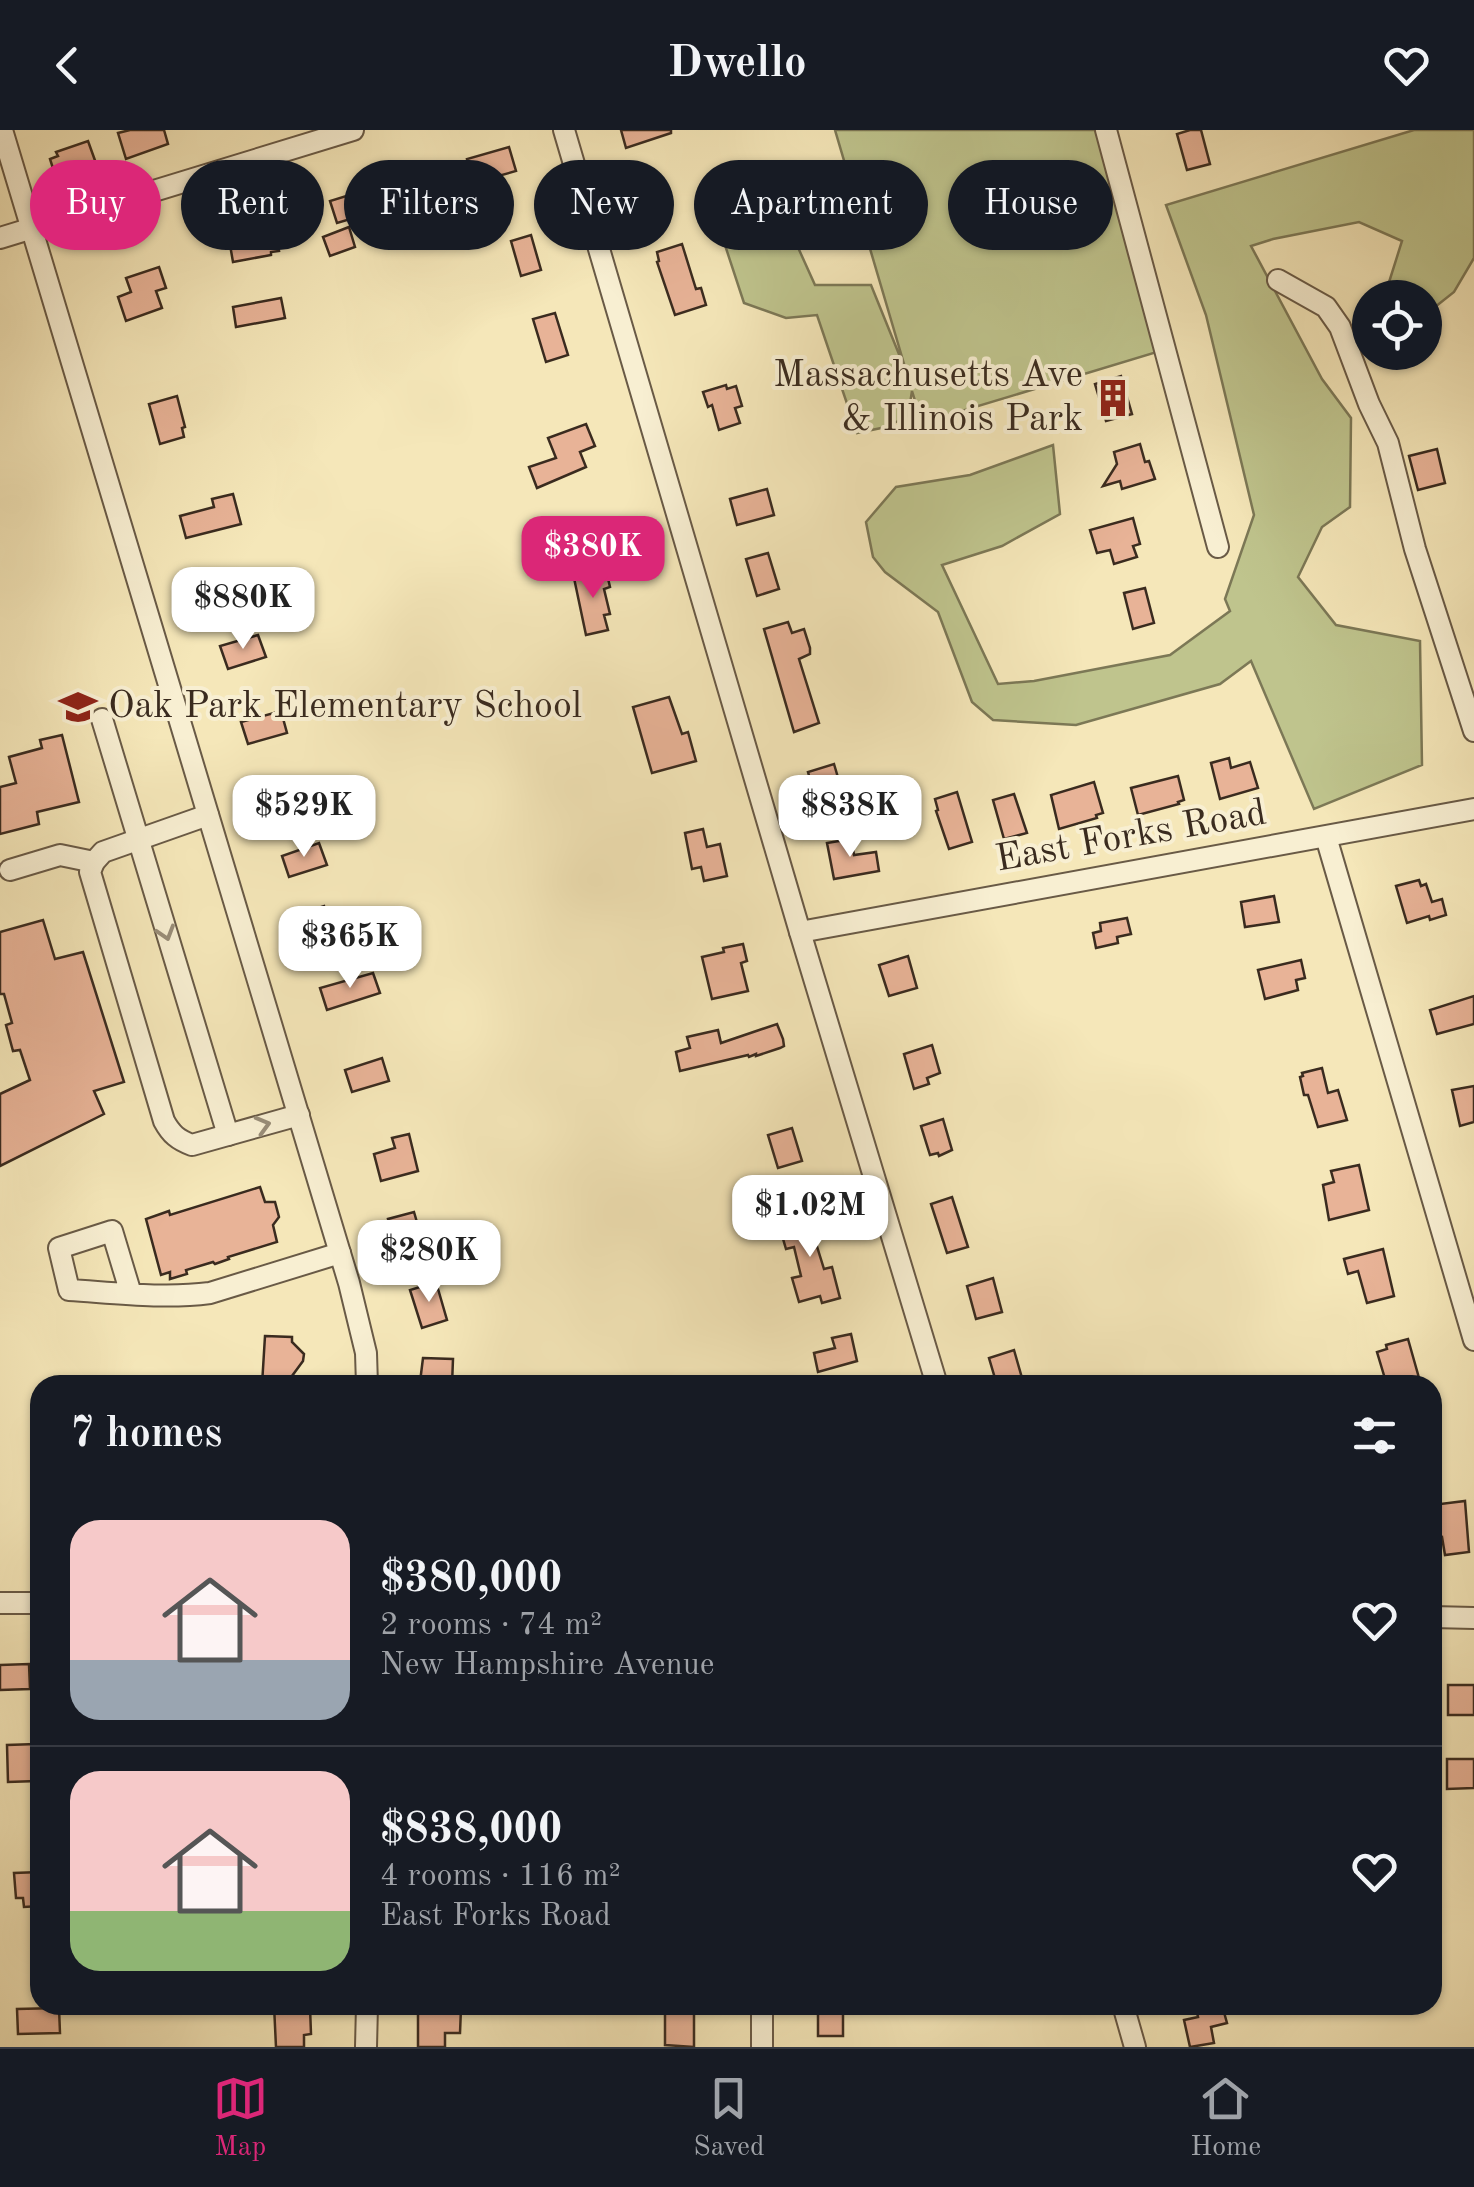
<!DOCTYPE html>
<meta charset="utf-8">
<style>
body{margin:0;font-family:"Old Standard TT",serif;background:#242831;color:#f1f3f6;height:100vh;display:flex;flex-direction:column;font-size:38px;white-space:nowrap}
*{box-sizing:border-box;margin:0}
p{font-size:32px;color:#9ea1a6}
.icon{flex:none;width:55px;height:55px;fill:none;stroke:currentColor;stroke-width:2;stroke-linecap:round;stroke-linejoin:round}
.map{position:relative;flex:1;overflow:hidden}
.panel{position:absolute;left:30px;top:1245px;width:1412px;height:640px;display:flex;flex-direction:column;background:#171b24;border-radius:30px;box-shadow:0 2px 8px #0004}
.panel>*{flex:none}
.top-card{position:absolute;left:30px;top:30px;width:1415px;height:90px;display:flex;gap:20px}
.buttons{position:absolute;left:1352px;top:150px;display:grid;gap:20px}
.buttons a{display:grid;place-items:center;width:90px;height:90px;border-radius:50%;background:#171b24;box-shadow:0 2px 8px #0004;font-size:50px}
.price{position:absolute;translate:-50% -85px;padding:0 22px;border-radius:20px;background:#fff;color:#222;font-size:32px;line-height:65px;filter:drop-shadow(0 2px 5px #0008)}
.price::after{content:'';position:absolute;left:50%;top:60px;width:30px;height:22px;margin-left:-15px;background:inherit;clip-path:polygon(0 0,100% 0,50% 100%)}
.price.on{background:#db2777;color:#fff}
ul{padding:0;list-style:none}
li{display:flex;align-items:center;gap:30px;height:250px;padding:0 40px}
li+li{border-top:2px solid #363941}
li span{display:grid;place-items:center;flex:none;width:280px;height:200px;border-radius:30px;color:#555}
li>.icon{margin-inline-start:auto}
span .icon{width:120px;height:120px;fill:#fffc;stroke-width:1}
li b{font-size:42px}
h2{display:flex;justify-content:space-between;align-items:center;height:120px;padding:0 40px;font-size:42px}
.chip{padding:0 35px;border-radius:45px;background:#171b24;box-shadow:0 2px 8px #0004;font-size:35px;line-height:90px}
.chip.on{background:#db2777;color:#fff}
header{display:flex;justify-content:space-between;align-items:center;height:130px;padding:0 40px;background:#171b24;font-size:45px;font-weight:700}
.dock{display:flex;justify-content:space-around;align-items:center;height:140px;border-top:2px solid #363941;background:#171b24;font-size:28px;color:#9ea1a6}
.dock a{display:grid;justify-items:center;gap:5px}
.dock .on{color:#db2777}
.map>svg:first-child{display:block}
.green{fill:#bfc48d;stroke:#7c7856;stroke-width:2.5}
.building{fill:#e8b397;stroke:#3a2b1f;stroke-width:2.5}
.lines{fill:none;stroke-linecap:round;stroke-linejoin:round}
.minor-casing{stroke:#695a46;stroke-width:24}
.minor{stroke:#f8efd2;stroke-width:20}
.oneway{stroke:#998d78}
.labels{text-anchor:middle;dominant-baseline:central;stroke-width:8;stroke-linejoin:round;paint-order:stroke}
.poi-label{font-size:38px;fill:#3a2b1f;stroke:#f8efd2;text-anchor:end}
.street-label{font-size:38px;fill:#3a2b1f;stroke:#f8efd2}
</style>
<header><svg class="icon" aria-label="back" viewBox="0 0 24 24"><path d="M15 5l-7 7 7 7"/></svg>Dwello<svg class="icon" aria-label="heart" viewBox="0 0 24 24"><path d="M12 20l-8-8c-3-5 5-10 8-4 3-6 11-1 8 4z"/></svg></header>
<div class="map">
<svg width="1474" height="1917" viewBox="0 0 1474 1917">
<rect width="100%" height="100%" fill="#f5e7b9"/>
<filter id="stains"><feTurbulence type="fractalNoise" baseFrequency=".002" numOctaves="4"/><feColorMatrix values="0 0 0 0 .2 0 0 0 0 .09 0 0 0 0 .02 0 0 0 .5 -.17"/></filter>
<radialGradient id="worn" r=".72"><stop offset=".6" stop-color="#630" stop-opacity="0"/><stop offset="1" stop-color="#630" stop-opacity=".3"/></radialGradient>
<!-- green -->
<g class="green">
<path d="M835,0H1099L1157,222L922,293L912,261L908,286L886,297L857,303L817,185L786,188L744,173L723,109L761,78L796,113L815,155H871L907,244Z"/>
<path d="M1414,0H1474V128L1454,162L1425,185V168L1386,167L1385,165L1402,111L1359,92L1273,109L1251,116L1322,249L1351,288L1350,377L1322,397L1298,447L1336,495L1420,511L1422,635L1314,679L1251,531L1220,554L1076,595L993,590L972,572L938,482L885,442L873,427L866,392L896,357L970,345L1053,315L1060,384L1002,416L942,435L998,554L1034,551L1170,525L1230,481L1225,469L1254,385L1206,185L1166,75Z"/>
</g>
<!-- building -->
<g class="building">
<path d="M130,0H164L168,14L126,29L118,3Z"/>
<path d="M621,0H671V3L626,18Z"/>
<path d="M1190,0H1201L1210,34L1187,40L1177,4Z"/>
<path d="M88,11L97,36L56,48L50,29L58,26L56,22Z"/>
<path d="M509,17L516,41L473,53L467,29Z"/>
<path d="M372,58L378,81L337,93L330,71Z"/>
<path d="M477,60L482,78L456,85L451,66Z"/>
<path d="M274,95L279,121L271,122V125L233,132L229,109L248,105L246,100Z"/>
<path d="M349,97L355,117L330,126L323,107Z"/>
<path d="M531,105L541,140L521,146L511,111Z"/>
<path d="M682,114L696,159L701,158L706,175L675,185L657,132L659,131L657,122Z"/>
<path d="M159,137L166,158L156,161L162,178L126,191L118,167L131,162L126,148Z"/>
<path d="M281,168L285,188L236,197L233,177Z"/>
<path d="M555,183L568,225L546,232L533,189Z"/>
<path d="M1121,246L1132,284L1106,291L1095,254Z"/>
<path d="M726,255L727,259L736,256L742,276L735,278L740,293L719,300L712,275L708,277L703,262Z"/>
<path d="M177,266L185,297L182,298L184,307L160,314L149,274Z"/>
<path d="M586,294L595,316L580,322L586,337L537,358L529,337L556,328L548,308Z"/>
<path d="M1140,314L1145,332L1149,331L1155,349L1122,359L1120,351L1103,356L1117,334L1114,322Z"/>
<path d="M1437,319L1445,353L1418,360L1409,326Z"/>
<path d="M767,359L774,385L737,395L730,369Z"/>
<path d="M233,364L241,394L186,408L180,386L214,377L212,369Z"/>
<path d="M1133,388L1140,414L1133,416L1137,427L1114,434L1110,420L1097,423L1090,400Z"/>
<path d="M768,423L779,459L757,466L746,429Z"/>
<path d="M606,440L610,457L604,459L610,484L604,485L608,500L586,505L574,448Z"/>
<path d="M240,444L246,467L207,476L202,454Z"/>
<path d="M1145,458L1154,493L1133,499L1124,463Z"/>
<path d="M788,492L792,503L804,499L810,518V524L799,529L819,593L794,602L764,499Z"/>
<path d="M258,505L266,527L228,539L220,516Z"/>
<path d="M669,567L682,604L688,602L696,631L652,643L633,577Z"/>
<path d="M281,581L287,603L248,614L241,592Z"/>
<path d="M62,605L79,672L37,682L39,694L0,704V657L16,653L9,627L42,618L40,610Z"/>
<path d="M1229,628L1231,638L1250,632L1258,658L1220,669L1211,633Z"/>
<path d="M834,634L844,668L818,676L808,642Z"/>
<path d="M1178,646L1184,670L1178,672L1179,674L1138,685L1131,658Z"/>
<path d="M301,648L307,670L267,680L262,659Z"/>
<path d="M1094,652L1103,683L1096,685L1097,688L1059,699L1051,665Z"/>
<path d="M957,662L972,712L949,719L936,681L938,680L935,669Z"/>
<path d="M1014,664L1027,703L1004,709L993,670Z"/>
<path d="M703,699L707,717L720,714L727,746L704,751L701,737L692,739L685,703Z"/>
<path d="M851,709L854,725L876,722L879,741L834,749L827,713Z"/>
<path d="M319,713L327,735L289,747L282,726Z"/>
<path d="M1419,750L1421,756L1426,754L1432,772L1442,769L1446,785L1430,790L1429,786L1407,793L1396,756Z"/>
<path d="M1274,766L1279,792L1245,797L1241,772Z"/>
<path d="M324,776L331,797L342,793L347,808L310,822L297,785Z"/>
<path d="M1127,788L1131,804L1117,807L1118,813L1096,818L1093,803L1101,801L1100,793Z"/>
<path d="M43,790L55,829L83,822L124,952L94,961L104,984L0,1036V964L30,950L20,920L13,921L6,895L12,893L4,864H0V802Z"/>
<path d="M743,814L747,831L741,833L748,861L712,869L702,827L724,822L723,818Z"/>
<path d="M908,826L917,858L889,866L879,835Z"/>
<path d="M1301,830L1305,848L1296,850L1298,860L1265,869L1258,840Z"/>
<path d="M373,843L380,863L327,880L320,858Z"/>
<path d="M1474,866V894L1437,904L1430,880Z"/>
<path d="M777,894L783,909L784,916L780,918L756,926V924L749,927L748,925L680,941L676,922L690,918L687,907L718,900L721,913Z"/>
<path d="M932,915L940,943L927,948L929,954L914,959L904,924Z"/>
<path d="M382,928L389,951L352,962L345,940Z"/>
<path d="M1322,938L1328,963L1338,960L1347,990L1318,997L1308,965H1304L1300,947L1303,946L1302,943Z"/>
<path d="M1474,956V992L1460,996L1452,960Z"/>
<path d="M943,989L952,1020L939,1026L938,1023L930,1025L921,996Z"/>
<path d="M792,998L802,1031L778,1038L768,1005Z"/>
<path d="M409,1004L418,1041L381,1051L374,1024L395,1018L392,1008Z"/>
<path d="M1359,1035L1369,1080L1329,1090L1323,1055L1334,1052L1331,1041Z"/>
<path d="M260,1057L265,1072H275L279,1087L273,1095L277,1112L228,1127L229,1129L215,1134L213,1132L186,1140L187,1144L170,1149V1142L161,1145L146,1089L169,1081L170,1085Z"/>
<path d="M952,1067L968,1117L947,1123L931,1074Z"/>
<path d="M414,1082L425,1120L398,1127L388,1089Z"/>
<path d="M818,1084L825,1107L815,1110L824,1139L832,1137L840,1168L822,1173L820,1166L799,1172L792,1148L801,1146L794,1117L786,1119L779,1095Z"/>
<path d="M1383,1119L1394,1166L1367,1173L1358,1141L1348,1144L1344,1129Z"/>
<path d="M993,1148L1002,1182L976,1189L967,1156Z"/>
<path d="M436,1152L447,1190L422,1198L410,1160Z"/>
<path d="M851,1204L857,1231L818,1242L814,1223L835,1218L832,1208Z"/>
<path d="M265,1206L292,1207V1212L304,1224L303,1231L292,1246V1255H262Z"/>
<path d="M1408,1209L1421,1255H1397L1396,1249L1386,1252L1377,1222L1387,1219L1386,1215Z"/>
<path d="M1014,1220L1024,1255H997L989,1228Z"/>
<path d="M423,1228L453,1229L452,1255H424V1253L420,1252Z"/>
<path d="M1465,1371L1469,1422L1445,1425L1442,1407L1437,1408L1436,1396H1432V1375Z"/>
<path d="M29,1534L30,1559L0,1560V1535Z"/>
<rect x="1448" y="1555" width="26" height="30"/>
<path d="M36,1614L37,1651L8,1652L7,1615Z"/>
<path d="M1447,1629H1474V1658L1447,1659Z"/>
<path d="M40,1742V1776L24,1777L23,1768H16L14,1743Z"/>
<path d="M274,1875H301V1878L310,1877L311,1904L304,1905V1917H276Z"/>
<path d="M665,1875H694V1917L665,1915Z"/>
<path d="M1212,1875H1222L1227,1893L1211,1897L1214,1913L1190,1917L1184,1890L1198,1887L1196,1878Z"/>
<rect x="818" y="1876" width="25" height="30"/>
<path d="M59,1878L60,1903L18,1904L17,1879Z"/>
<path d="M418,1878H461L460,1903H445V1917H418Z"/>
</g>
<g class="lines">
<!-- minor casing -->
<g class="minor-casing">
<g id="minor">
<path d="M2,0L349,1153L366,1223L367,1255"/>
<path d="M564,0L800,802L937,1255"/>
<path d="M1106,0L1218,417"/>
<path d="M0,108L353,0"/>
<path d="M1278,150L1326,177L1340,197L1369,274L1388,313L1415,419L1474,601"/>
<path d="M102,589L228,1005"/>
<path d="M208,685L103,722L94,732L90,742L164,991C171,1004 178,1010 192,1015L299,985"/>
<path d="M1326,707L1474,1210"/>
<path d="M10,740L60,725L94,732"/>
<path d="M800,802L1474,679"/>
<path d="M131,1164L112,1101L59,1118L69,1160C116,1163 164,1169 210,1163L340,1123"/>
<path d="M0,1473H40"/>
<path d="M1432,1487L1474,1488"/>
<path d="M1123,1875L1135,1917"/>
<path d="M366,1917L367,1875"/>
<path d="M762,1917V1875"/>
</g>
</g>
<!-- minor -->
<use href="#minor" class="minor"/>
</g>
<!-- one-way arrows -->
<defs><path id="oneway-chevron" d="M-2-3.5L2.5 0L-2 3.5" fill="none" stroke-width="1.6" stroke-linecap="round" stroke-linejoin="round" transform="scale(2.5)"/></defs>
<g class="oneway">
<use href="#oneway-chevron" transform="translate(166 803) rotate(73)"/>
<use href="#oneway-chevron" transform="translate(263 995) rotate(-16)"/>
</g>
<!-- icons -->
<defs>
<g id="building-bare" transform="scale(3)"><path d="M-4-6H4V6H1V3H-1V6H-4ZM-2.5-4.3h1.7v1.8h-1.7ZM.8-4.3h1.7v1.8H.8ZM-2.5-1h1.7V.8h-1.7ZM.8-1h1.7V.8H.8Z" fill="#8f2418" stroke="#f8efd2" stroke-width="2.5" paint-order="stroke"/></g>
<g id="school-bare" transform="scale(3)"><path d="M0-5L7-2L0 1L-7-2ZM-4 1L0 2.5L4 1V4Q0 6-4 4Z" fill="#8f2418" stroke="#f8efd2" stroke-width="2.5" paint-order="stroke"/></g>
</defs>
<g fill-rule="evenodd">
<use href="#building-bare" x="1113" y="268"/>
<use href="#school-bare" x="78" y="577"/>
</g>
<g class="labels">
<!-- poi labels -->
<g class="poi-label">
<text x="1083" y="246">Massachusetts Ave<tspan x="1083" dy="44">&amp; Illinois Park</tspan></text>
<text x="108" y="577" text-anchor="start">Oak Park Elementary School</text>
</g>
<!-- street labels -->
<g class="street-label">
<text transform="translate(1131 707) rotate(-10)">East Forks Road</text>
</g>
</g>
<rect width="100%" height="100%" filter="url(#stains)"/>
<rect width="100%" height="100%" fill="url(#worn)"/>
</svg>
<div class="buttons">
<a><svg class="icon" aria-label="locate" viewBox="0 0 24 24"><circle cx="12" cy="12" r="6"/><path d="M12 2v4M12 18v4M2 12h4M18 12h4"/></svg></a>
</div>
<b class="price on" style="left:593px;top:471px">$380K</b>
<b class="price" style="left:243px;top:522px">$880K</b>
<b class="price" style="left:304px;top:730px">$529K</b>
<b class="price" style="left:850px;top:730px">$838K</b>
<b class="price" style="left:350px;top:861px">$365K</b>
<b class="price" style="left:810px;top:1130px">$1.02M</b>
<b class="price" style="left:429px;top:1175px">$280K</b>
<div class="top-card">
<a class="chip on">Buy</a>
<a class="chip">Rent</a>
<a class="chip">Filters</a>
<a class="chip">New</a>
<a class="chip">Apartment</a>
<a class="chip">House</a>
</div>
<section class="panel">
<h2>7 homes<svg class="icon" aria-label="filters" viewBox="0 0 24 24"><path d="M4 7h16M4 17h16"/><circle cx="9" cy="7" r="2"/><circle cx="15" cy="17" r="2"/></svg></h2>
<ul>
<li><span style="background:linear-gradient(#f6c9c9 70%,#9aa5b1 0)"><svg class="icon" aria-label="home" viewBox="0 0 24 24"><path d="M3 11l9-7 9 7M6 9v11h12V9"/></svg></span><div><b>$380,000</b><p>2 rooms · 74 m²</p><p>New Hampshire Avenue</p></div><svg class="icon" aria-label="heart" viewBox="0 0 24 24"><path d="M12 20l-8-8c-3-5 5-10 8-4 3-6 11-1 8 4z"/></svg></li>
<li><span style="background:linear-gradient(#f6c9c9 70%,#8fb573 0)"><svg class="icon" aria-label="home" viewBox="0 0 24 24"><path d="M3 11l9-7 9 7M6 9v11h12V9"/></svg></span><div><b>$838,000</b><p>4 rooms · 116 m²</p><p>East Forks Road</p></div><svg class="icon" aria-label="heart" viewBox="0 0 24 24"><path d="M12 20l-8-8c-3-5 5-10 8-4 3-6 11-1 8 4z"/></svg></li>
</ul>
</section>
</div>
<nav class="dock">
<a class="on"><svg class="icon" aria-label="map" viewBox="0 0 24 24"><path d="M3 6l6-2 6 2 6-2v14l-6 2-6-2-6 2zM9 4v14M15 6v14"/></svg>Map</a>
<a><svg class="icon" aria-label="saved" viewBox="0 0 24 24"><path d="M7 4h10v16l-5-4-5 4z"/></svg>Saved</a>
<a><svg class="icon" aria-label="home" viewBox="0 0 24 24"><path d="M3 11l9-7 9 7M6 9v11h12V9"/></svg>Home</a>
</nav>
